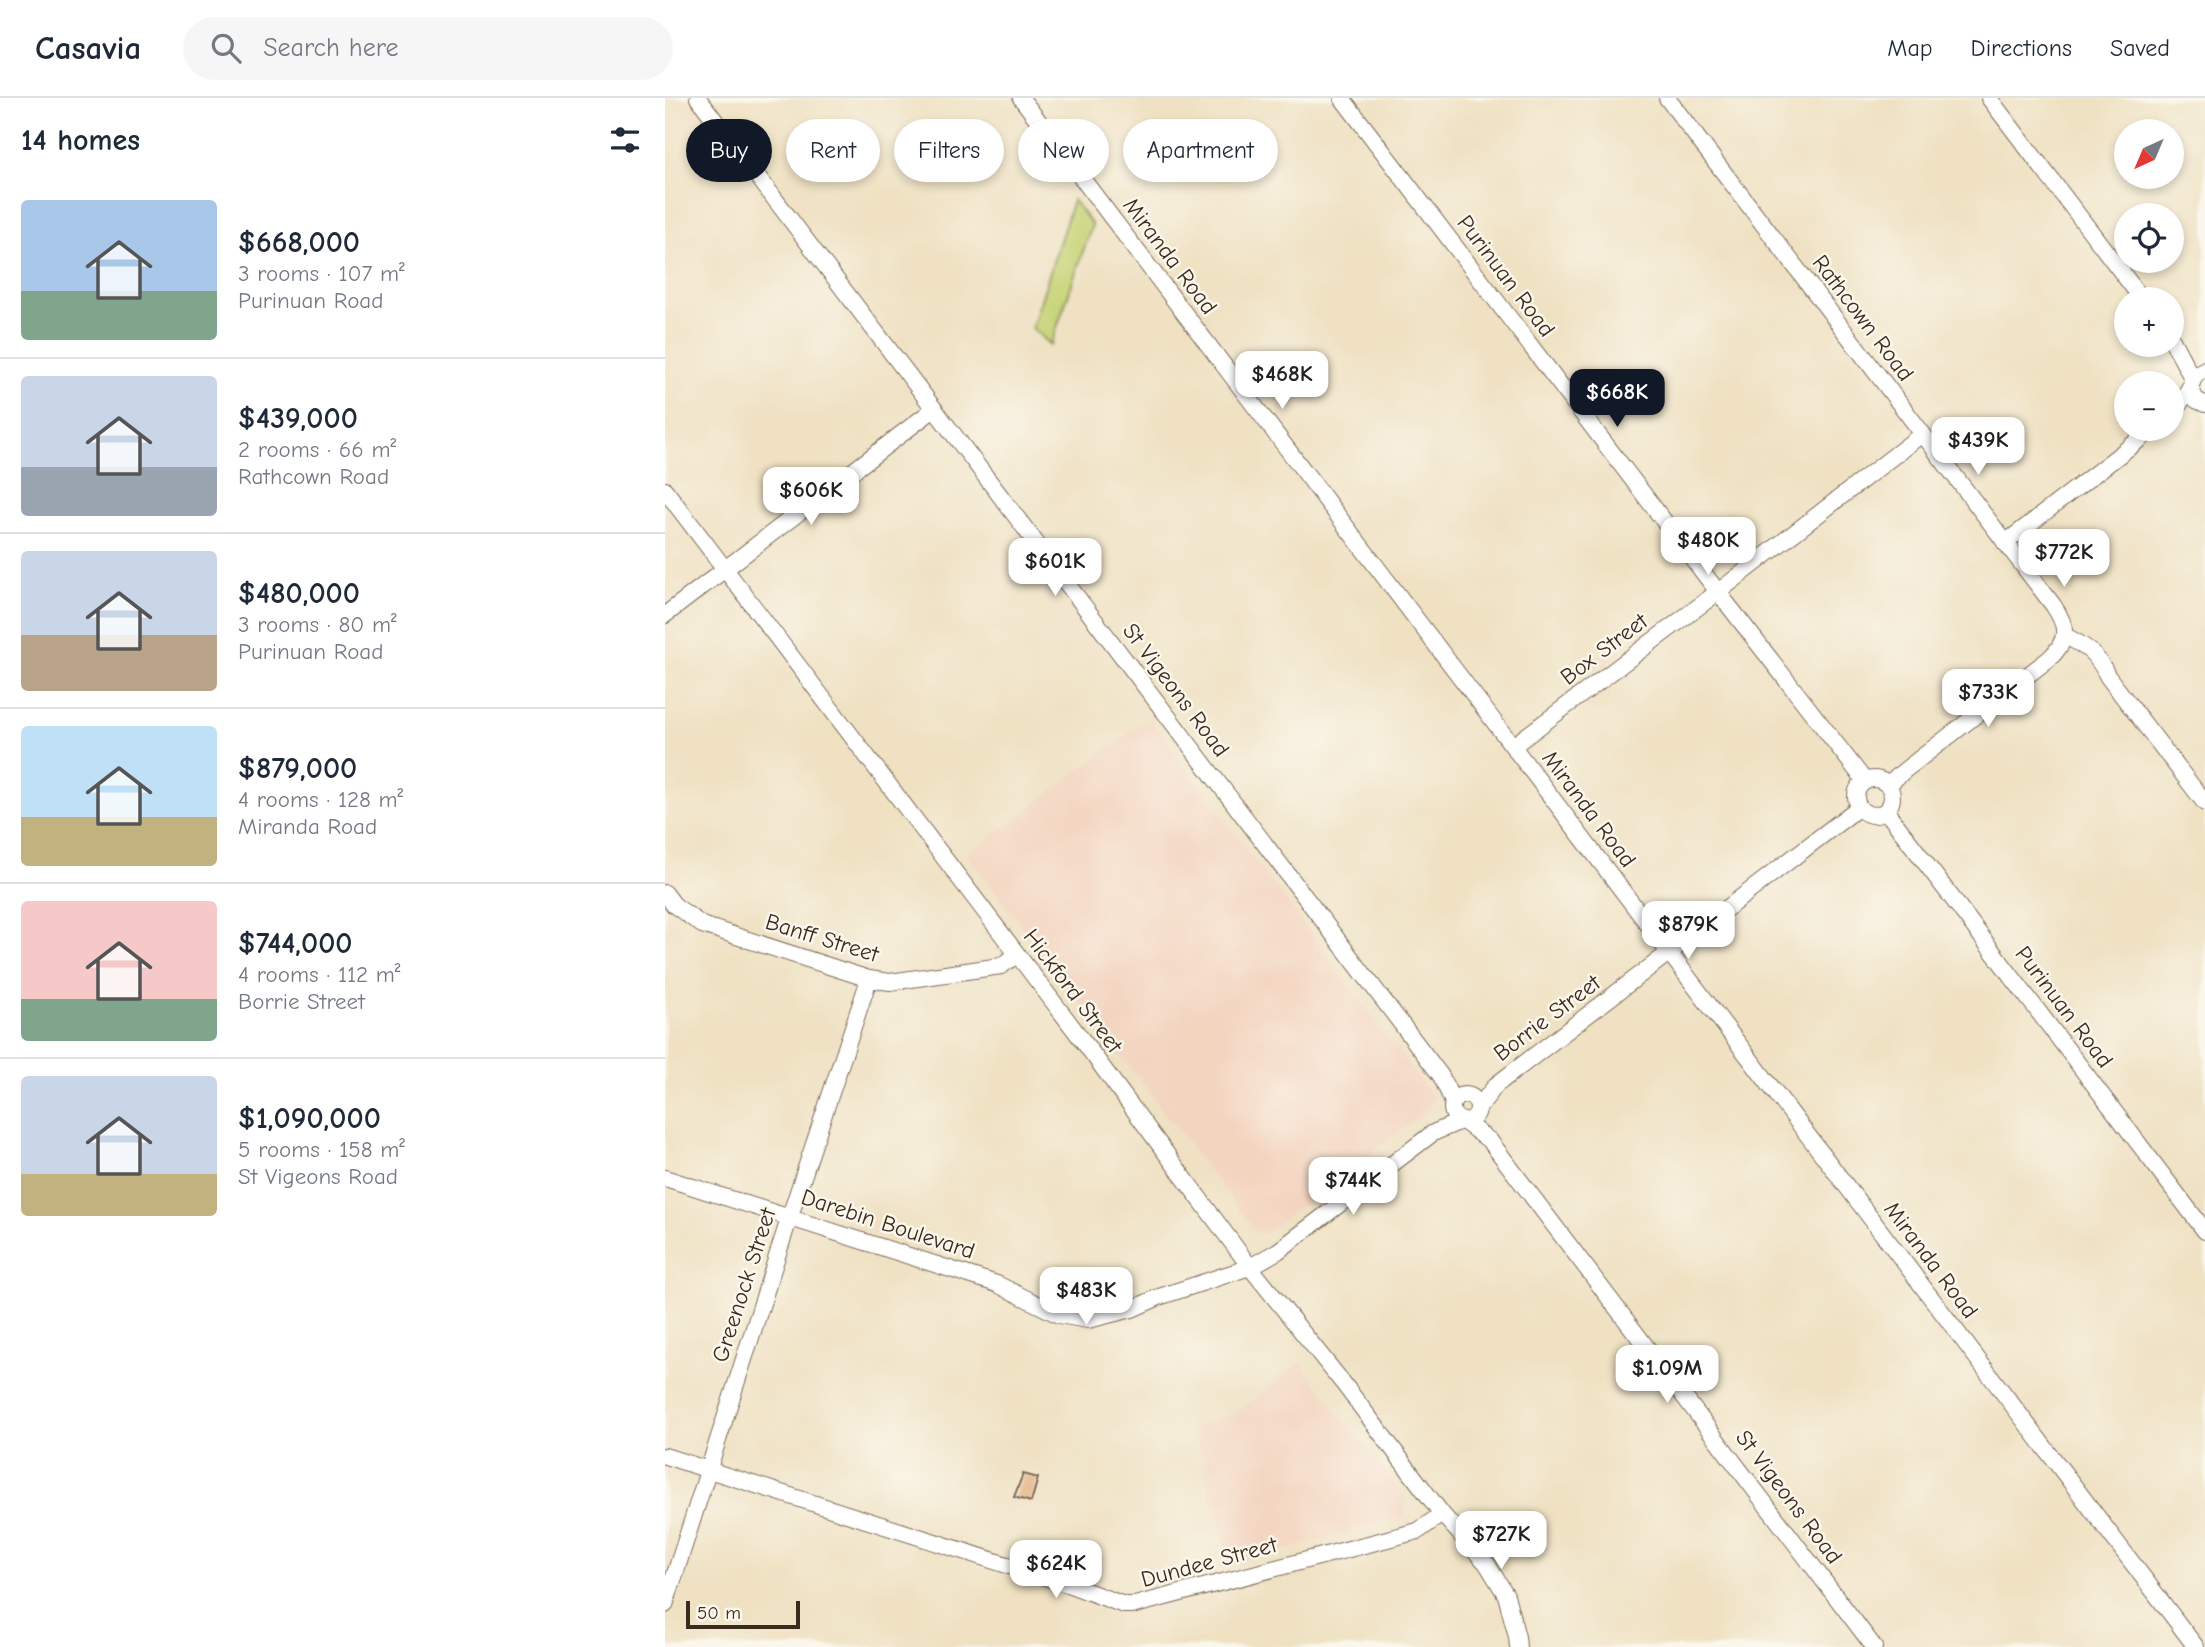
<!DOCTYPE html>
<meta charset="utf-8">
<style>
body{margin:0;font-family:"Comic Neue",sans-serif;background:#f6f6f7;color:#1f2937;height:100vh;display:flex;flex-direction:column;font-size:26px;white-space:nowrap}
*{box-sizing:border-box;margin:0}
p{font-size:23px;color:#747a83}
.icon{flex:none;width:38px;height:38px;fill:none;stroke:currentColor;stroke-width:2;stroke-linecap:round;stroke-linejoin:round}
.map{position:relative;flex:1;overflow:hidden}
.panel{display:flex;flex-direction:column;background:#fff;width:665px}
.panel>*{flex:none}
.banner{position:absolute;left:21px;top:21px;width:665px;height:63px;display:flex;gap:14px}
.needle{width:46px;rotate:224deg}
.fabs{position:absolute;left:1449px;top:21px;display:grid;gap:14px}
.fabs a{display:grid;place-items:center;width:70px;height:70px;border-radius:50%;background:#fff;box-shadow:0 4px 10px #0003;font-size:35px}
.scale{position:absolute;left:21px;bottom:18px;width:114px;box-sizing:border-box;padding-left:7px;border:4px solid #3b2a1e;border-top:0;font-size:19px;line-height:24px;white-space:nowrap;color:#3b2a1e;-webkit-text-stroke:5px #fbf7ec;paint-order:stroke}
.price{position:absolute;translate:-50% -60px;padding:0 16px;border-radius:14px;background:#fff;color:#222;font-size:23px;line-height:46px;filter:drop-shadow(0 2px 4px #0008)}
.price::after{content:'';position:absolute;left:50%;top:42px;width:21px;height:16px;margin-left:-10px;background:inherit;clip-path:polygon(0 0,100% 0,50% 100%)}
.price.selected{background:#111827;color:#fff}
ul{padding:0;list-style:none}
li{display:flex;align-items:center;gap:21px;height:175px;padding:0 21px}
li+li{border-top:2px solid #e0e1e3}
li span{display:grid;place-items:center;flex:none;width:196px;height:140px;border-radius:7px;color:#555}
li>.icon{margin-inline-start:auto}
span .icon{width:84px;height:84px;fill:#fffc;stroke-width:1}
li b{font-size:30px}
h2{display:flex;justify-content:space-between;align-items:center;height:84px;padding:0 21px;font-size:30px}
.pill{padding:0 24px;border-radius:32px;background:#fff;box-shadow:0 4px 10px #0003;font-size:24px;line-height:63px}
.pill.selected{background:#111827;color:#fff}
header{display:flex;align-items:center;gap:42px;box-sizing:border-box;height:98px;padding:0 35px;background:#fff;border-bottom:2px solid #e0e1e3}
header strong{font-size:33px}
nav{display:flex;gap:38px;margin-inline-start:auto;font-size:24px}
.search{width:490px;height:63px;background:#f6f6f7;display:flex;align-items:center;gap:18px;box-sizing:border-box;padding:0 24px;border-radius:38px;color:#747a83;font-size:26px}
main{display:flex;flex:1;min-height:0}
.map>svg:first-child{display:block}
.built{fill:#f3d4bf}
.green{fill:#c5d374;stroke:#807e49;stroke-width:2}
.building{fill:#e6b489}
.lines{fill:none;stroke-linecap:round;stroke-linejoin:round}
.minor-casing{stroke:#7a6a57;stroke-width:18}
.minor{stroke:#fff;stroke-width:16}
.labels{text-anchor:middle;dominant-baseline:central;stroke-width:5;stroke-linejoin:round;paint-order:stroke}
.street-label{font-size:23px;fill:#3b2a1e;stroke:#fbf7ec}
</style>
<header>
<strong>Casavia</strong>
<div class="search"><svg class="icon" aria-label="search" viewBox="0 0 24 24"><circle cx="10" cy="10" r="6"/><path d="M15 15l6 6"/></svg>Search here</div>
<nav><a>Map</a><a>Directions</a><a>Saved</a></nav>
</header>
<main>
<section class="panel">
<h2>14 homes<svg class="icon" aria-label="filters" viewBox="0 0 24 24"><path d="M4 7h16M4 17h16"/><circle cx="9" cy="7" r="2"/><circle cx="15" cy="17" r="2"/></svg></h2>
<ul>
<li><span style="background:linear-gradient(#a9c7e8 65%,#7fa58c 0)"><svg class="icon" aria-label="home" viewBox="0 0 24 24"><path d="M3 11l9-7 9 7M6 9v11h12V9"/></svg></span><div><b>$668,000</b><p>3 rooms · 107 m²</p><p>Purinuan Road</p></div></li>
<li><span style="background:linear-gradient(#c9d6e8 65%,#9aa5b1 0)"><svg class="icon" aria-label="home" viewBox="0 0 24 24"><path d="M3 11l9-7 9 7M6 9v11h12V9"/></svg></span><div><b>$439,000</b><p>2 rooms · 66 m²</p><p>Rathcown Road</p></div></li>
<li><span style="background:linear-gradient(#c9d6e8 60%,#b9a48a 0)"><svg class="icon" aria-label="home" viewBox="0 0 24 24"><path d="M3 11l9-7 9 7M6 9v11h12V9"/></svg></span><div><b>$480,000</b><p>3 rooms · 80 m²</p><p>Purinuan Road</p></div></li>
<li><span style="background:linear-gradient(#bfe0f5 65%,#c2b280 0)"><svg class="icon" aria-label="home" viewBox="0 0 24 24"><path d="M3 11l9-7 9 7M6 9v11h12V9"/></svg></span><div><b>$879,000</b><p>4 rooms · 128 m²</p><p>Miranda Road</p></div></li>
<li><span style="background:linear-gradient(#f6c9c9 70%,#7fa58c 0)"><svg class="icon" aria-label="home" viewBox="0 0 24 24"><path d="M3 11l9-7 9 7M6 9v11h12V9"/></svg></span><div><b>$744,000</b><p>4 rooms · 112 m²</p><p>Borrie Street</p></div></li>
<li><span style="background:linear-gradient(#c9d6e8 70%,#c2b280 0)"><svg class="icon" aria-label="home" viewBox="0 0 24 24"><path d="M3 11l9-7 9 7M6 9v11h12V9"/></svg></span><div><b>$1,090,000</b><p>5 rooms · 158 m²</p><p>St Vigeons Road</p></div></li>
</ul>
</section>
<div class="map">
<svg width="1540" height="1549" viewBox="0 0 1540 1549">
<rect width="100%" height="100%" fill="#fbf7ec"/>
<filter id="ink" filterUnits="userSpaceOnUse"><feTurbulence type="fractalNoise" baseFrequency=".0143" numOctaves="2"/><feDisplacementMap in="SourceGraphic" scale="14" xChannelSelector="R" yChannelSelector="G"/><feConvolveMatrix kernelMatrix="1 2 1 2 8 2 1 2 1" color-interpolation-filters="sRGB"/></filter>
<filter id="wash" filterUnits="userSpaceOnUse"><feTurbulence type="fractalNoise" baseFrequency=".00686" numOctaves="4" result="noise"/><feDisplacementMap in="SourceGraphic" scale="28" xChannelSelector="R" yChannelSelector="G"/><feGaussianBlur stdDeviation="1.57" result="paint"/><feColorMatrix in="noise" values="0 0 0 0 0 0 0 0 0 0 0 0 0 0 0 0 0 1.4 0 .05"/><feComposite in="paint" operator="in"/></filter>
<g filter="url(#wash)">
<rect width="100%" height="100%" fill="#efe1c2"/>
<!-- built -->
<g class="built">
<path d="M484,620L767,998L765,1010L600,1135L591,1134L302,757Z"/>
<path d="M635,1264L741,1402L740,1418L566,1467L528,1329L568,1317Z"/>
</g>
<!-- green -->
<path class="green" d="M408,102L427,127L386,247L367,230Z"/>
<g id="blocks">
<!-- building -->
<path class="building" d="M358,1376L373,1380L366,1404L349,1399Z"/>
</g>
</g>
<g filter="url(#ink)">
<use href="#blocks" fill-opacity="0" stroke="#7a6a57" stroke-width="2"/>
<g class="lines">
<!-- minor casing -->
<g class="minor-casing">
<g id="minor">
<path d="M33,0L776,978L788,1004"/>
<path d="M356,0L1531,1549"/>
<path d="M677,0L1053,494L1200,683"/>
<path d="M1002,0L1388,507C1403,529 1404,541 1385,560L1240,672L1223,687"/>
<path d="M1324,0L1477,201"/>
<path d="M1507,242L1527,280"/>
<path d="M1540,271L1531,276L1525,289L1531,302L1540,306"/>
<path d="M1509,315L1525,289"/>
<path d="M0,392L421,947L585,1169L678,1285L777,1416L822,1466L841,1497L852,1539L853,1549"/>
<path d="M1340,445L1488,331"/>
<path d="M0,517L269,311"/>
<path d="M1400,538C1423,549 1432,556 1443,579L1540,705"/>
<path d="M848,648L1053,494L1257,336"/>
<circle cx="1209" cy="699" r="18"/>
<path d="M1221,713L1540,1133"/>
<path d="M0,795L9,807L37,827L204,881L225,884L336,868L351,857"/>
<circle cx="800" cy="1010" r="13"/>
<path d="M814,1009L831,987L1193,710"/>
<path d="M798,1023L825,1043L1209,1549"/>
<path d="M0,1080L332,1186L394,1217L423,1222L467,1211L494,1199L585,1169L613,1153L768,1035L796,1023"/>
<path d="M0,1358L408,1488L459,1507H470L753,1433L777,1416"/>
<path d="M0,1507L125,1118L204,881"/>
</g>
</g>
<!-- minor -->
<use href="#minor" class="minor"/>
</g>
</g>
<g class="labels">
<!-- street labels -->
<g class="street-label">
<text transform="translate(505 158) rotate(53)">Miranda Road</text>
<text transform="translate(841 178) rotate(53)">Purinuan Road</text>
<text transform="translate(1198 220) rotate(53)">Rathcown Road</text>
<text transform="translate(939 551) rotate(-37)">Box Street</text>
<text transform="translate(511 592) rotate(53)">St Vigeons Road</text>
<text transform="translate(924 711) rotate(53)">Miranda Road</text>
<text transform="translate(157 840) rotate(17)">Banff Street</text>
<text transform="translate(408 893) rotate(53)">Hickford Street</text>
<text transform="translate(1399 909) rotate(53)">Purinuan Road</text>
<text transform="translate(882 920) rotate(-37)">Borrie Street</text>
<text transform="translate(223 1126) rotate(18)">Darebin Boulevard</text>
<text transform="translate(1266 1162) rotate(53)">Miranda Road</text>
<text transform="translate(79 1187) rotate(-72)">Greenock Street</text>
<text transform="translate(1124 1399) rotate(53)">St Vigeons Road</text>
<text transform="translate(544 1464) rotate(-15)">Dundee Street</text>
</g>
</g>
</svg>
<div class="fabs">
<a><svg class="needle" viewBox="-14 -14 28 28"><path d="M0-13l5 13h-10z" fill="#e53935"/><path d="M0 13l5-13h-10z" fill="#747a83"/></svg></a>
<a><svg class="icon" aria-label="locate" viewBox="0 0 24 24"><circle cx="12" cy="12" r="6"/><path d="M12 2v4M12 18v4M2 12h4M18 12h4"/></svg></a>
<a>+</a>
<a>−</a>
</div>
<div class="scale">50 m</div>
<b class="price" style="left:617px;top:313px">$468K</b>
<b class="price selected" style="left:952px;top:331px">$668K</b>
<b class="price" style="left:1313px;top:379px">$439K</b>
<b class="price" style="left:146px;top:429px">$606K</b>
<b class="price" style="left:1043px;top:479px">$480K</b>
<b class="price" style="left:1399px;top:491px">$772K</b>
<b class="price" style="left:390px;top:500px">$601K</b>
<b class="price" style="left:1323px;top:631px">$733K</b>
<b class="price" style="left:1023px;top:863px">$879K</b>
<b class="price" style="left:688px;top:1119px">$744K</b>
<b class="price" style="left:421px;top:1229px">$483K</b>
<b class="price" style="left:1002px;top:1307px">$1.09M</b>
<b class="price" style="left:836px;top:1473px">$727K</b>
<b class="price" style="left:391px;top:1502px">$624K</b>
<div class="banner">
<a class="pill selected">Buy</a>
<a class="pill">Rent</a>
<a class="pill">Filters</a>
<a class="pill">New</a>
<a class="pill">Apartment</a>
</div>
</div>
</main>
